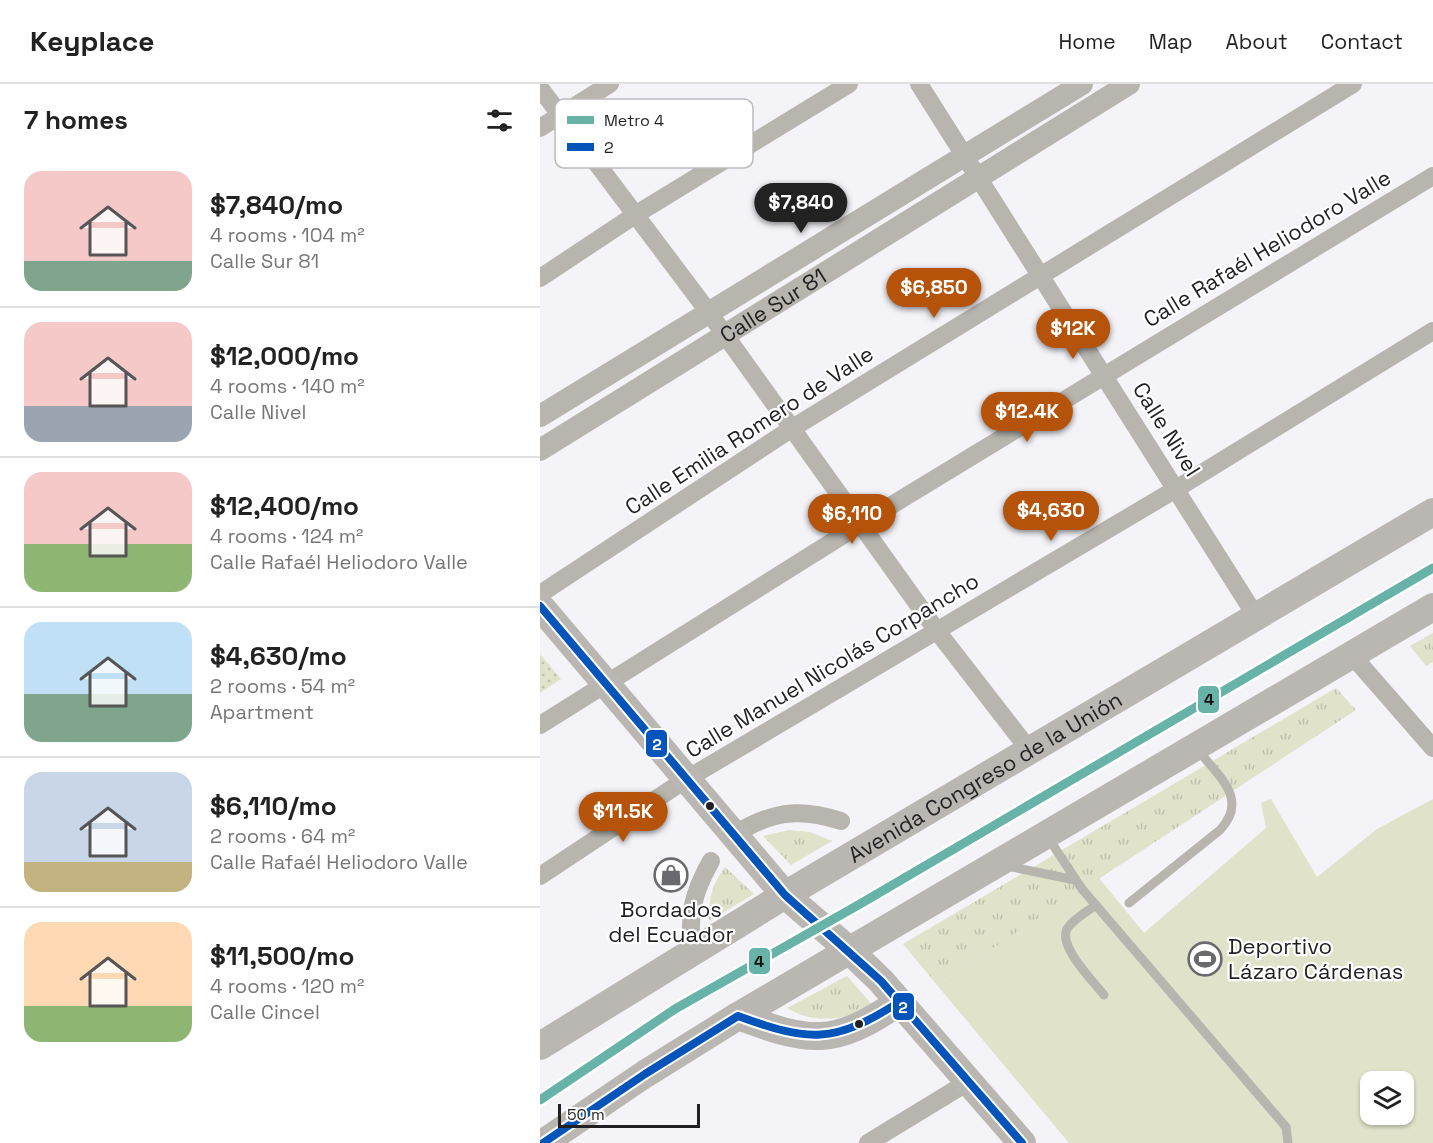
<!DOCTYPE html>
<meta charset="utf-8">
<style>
body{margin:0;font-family:"Space Grotesk",sans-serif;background:#f2f2f2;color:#222;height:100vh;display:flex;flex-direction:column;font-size:22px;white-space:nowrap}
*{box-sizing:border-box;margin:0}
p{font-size:20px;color:#767676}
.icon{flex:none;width:33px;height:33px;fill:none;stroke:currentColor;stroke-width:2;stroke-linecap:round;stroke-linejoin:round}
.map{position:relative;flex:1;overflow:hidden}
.side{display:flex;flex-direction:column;background:#fff;width:540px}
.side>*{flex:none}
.buttons{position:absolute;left:820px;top:987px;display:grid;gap:12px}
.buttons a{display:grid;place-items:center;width:54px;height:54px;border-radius:12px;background:#fff;box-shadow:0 2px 4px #0004;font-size:30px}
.scale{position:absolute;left:18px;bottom:15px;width:142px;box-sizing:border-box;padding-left:6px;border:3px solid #201f22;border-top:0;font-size:16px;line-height:21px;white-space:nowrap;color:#201f22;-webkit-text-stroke:4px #fff;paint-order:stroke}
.price{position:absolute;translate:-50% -51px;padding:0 14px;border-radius:21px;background:#b45309;color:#fff;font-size:20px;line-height:39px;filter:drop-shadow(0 2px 3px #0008)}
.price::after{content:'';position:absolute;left:50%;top:36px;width:18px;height:14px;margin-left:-9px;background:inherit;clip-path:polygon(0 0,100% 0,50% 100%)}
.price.current{background:#222;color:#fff}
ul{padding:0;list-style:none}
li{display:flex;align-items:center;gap:18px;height:150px;padding:0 24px}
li+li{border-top:2px solid #e0e0e0}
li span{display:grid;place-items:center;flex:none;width:168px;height:120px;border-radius:18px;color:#555}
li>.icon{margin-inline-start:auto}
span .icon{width:72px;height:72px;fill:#fffc;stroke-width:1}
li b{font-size:26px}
h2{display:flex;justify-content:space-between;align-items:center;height:72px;padding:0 24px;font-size:26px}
header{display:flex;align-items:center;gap:36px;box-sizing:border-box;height:84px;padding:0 30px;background:#fff;border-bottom:2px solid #e0e0e0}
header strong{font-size:28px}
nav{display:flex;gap:33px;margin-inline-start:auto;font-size:21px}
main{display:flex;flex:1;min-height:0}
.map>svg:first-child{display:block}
.grass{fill:url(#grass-tufts)}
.park{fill:url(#park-dots)}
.pitch{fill:#e0e2ca;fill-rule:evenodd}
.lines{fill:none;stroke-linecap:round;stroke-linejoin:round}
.service{stroke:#b8b5af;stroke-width:9}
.minor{stroke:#b8b5af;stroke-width:18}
.tertiary{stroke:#b8b5af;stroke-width:22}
.primary{stroke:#bab7b2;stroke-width:28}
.bus-1-casing{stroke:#fff;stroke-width:12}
.bus-1{stroke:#0554ba;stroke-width:8}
.metro-1-casing{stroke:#fff;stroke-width:14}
.metro-1{stroke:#67b3a7;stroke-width:9}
.bus-dot{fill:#201f22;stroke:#fff;stroke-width:2}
.labels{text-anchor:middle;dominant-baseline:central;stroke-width:4.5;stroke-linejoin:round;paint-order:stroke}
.street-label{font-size:22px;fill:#201f22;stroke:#fff}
.poi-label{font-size:22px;fill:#201f22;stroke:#fff}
.key{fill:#fff;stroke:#bcbcbd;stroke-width:1.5}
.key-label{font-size:16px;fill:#201f22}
.line-badge{stroke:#fff;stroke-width:2}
.badge-label{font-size:16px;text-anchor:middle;font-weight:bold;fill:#fff}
.pale-badge-label{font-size:16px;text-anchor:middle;font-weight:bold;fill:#111}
</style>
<header>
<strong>Keyplace</strong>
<nav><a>Home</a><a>Map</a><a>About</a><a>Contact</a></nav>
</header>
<main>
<section class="side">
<h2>7 homes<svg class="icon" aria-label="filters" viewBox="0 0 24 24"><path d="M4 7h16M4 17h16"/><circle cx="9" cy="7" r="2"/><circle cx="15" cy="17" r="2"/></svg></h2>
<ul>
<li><span style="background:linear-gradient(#f6c9c9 75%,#7fa58c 0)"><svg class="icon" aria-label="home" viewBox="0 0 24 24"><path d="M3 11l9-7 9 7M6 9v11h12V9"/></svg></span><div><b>$7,840/mo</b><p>4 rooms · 104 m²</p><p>Calle Sur 81</p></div></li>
<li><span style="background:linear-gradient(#f6c9c9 70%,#9aa5b1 0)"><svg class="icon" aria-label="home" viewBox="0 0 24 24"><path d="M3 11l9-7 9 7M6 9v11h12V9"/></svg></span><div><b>$12,000/mo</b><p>4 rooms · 140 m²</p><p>Calle Nivel</p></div></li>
<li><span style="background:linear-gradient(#f6c9c9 60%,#8fb573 0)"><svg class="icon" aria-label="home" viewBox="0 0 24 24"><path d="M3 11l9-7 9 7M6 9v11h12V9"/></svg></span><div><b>$12,400/mo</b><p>4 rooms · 124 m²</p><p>Calle Rafaél Heliodoro Valle</p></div></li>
<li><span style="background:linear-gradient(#bfe0f5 60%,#7fa58c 0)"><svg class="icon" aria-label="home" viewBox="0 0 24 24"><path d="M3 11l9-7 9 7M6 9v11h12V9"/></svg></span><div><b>$4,630/mo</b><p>2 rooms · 54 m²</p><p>Apartment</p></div></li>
<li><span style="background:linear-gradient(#c9d6e8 75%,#c2b280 0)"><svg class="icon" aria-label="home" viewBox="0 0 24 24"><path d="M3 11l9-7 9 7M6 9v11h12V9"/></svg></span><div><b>$6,110/mo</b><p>2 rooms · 64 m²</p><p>Calle Rafaél Heliodoro Valle</p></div></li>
<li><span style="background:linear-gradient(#ffd9b3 70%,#8fb573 0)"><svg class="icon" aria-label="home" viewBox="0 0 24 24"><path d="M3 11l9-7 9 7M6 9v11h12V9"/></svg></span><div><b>$11,500/mo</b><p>4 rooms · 120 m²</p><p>Calle Cincel</p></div></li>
</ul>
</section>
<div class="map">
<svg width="893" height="1059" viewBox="0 0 893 1059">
<defs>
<pattern id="grass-tufts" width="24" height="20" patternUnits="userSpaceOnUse" patternTransform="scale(1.5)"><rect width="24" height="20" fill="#e0e2ca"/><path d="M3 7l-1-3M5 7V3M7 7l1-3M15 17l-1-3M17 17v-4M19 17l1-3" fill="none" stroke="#c0c1ad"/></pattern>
<pattern id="park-dots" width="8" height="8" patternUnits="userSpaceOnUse" patternTransform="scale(1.5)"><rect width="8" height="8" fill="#e0e2ca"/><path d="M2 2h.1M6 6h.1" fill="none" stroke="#c0c1ad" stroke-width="1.8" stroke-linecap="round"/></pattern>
</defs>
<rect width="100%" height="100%" fill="#f4f3f8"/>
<!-- grass -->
<g class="grass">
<path d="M893,549V578L886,582L870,562Z"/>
<path d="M796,604L816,626L397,901L363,860Z"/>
<path d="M249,746L270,748L292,757L251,781L223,752Z"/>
<path d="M185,783L214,810L169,837C168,815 172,801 185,783Z"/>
<path d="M307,892L335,924C306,935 274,941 247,924Z"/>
</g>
<!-- park -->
<path class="park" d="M0,570L21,595L0,609Z"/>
<!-- pitch -->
<path class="pitch" d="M731,715L777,793L837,745L893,715V1059H529L397,901L559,794L604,849L726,744L721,719ZM831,998H864V1030H831Z"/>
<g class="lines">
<!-- service -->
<g class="service">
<path d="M507,752L542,805L746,1043L748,1059"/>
<path d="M467,782L535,796"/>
<path d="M589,819L680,746C709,715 679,693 658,666"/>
<path d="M556,821C547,828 533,835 527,845C518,862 553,897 564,911"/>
</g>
<!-- minor -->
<g class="minor">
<path d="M379,0L717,534"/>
<path d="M0,4L170,230L397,547L490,667"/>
<path d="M0,44L70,0"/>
<path d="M0,194L95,131L309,0"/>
<path d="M0,510L251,345L813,0"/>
<path d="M811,570L893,664"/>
<path d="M0,641L319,441L893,92"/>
<path d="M193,751C231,728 257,723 301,737"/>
<path d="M0,792L145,696L636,405L893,247"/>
<path d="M154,867C146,833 154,807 171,777"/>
<path d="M328,1059L428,998"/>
</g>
<!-- tertiary -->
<g class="tertiary">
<path d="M0,332L542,0"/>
<path id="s1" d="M0,366L589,0"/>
</g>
<!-- primary -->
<g class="primary">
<path d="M0,522L245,811L309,866L341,897L482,1059"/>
<path d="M198,932C270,959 294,963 359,918"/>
<path id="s2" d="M0,962L245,811L893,428"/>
<path d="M3,1059L105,990L198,932L893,523"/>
</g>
<!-- bus-1 casing -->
<g class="bus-1-casing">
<g id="bus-1">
<path d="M0,522L245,811L341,897L482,1059"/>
<path d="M3,1059L105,990L198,932C269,958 294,960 359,918"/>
</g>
</g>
<!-- bus-1 -->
<use href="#bus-1" class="bus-1"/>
<!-- metro-1 casing -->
<g class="metro-1-casing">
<path id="metro-1" d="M0,1016L135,925L320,820L893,484"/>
</g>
<!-- metro-1 -->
<use href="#metro-1" class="metro-1"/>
</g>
<!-- icons -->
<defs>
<g id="shop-ring" transform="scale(1.725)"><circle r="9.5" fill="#fff" stroke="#6a696d" stroke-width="1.5"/><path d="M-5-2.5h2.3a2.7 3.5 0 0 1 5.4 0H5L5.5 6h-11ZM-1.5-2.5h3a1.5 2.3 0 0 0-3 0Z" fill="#6a696d"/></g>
<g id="stadium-ring" transform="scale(1.725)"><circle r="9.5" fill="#fff" stroke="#6a696d" stroke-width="1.5"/><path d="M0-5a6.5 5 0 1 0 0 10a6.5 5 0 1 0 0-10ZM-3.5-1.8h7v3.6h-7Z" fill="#6a696d"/></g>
</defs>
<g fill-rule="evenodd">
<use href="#shop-ring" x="131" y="791"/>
<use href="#stadium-ring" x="665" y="875"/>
</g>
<!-- markers -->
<g class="bus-dot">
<circle cx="170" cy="722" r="5"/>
<circle cx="319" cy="940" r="5"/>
</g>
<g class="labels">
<!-- street labels -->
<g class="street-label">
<text transform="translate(727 164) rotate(-31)">Calle Rafaél Heliodoro Valle</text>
<text stroke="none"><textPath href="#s1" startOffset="274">Calle Sur 81</textPath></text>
<text transform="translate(627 345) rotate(58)">Calle Nivel</text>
<text transform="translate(209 346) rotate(-33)">Calle Emilia Romero de Valle</text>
<text transform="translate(292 581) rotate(-31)">Calle Manuel Nicolás Corpancho</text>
<text stroke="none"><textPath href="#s2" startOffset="520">Avenida Congreso de la Unión</textPath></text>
</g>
<!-- poi labels -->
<g class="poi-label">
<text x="131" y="825">Bordados<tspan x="131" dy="25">del Ecuador</tspan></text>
<text x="688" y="862" text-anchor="start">Deportivo<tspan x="688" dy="25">Lázaro Cárdenas</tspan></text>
</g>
</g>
<!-- legend -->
<rect x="15" y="15" width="198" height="69" rx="9" class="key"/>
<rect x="27" y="32" width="27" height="8" fill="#67b3a7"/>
<rect x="27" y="59" width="27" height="8" fill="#0554ba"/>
<g class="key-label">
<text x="64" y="42">Metro 4</text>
<text x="64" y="69">2</text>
</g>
<g class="line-badge">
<rect x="657" y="601" width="23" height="29" rx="6" fill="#67b3a7"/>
<rect x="105" y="645" width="23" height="29" rx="6" fill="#0554ba"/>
<rect x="208" y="863" width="23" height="28" rx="6" fill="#67b3a7"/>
<rect x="352" y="908" width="23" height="29" rx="6" fill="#0554ba"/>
</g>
<g class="badge-label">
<text x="117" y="666">2</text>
<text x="363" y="929">2</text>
</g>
<g class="pale-badge-label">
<text x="669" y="621">4</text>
<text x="219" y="883">4</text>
</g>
</svg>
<div class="buttons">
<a><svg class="icon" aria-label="layers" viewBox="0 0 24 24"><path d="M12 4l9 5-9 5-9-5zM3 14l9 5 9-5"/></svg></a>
</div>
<div class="scale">50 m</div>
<b class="price current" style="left:261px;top:150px">$7,840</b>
<b class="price" style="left:394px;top:235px">$6,850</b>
<b class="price" style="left:533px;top:276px">$12K</b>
<b class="price" style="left:487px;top:359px">$12.4K</b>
<b class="price" style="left:511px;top:458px">$4,630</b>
<b class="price" style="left:312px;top:461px">$6,110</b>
<b class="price" style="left:83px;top:759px">$11.5K</b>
</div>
</main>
